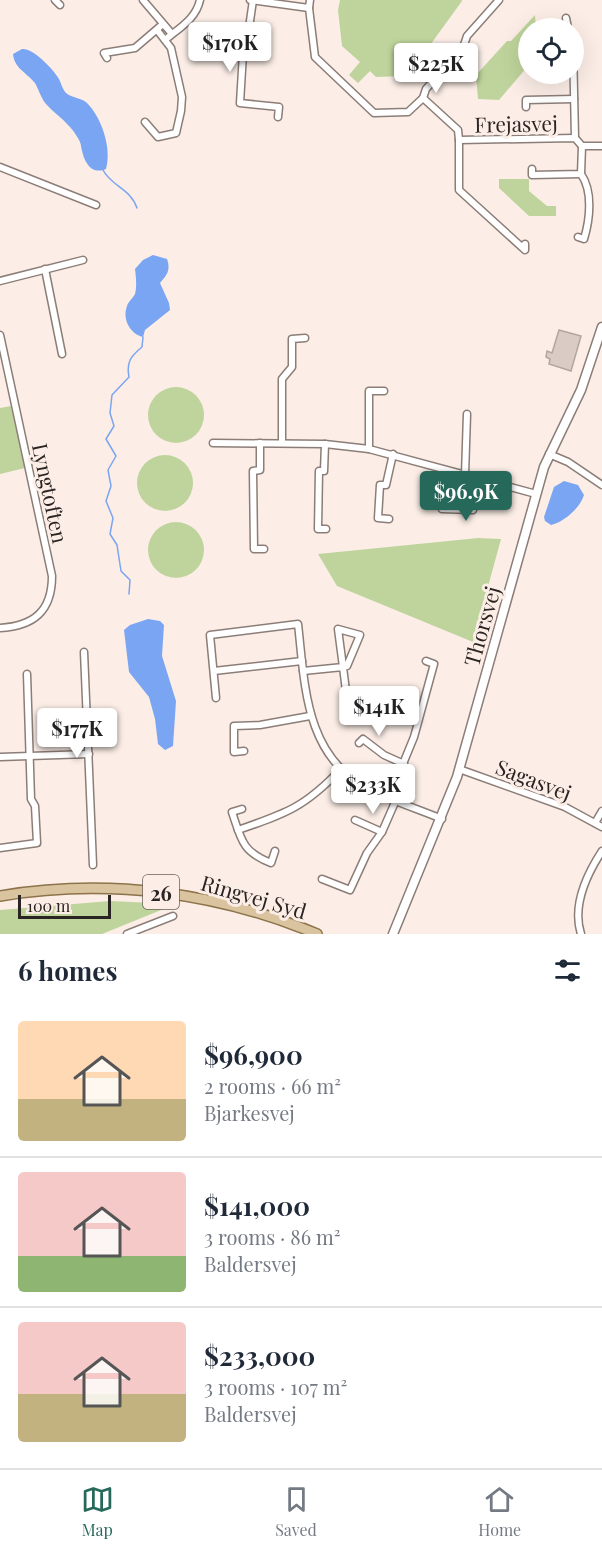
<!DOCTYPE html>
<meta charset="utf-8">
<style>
body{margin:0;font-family:"Playfair Display",serif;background:#f2f2f3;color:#1f2937;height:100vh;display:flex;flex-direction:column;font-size:22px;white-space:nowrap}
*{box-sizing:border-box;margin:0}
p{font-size:20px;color:#747a83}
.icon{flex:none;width:33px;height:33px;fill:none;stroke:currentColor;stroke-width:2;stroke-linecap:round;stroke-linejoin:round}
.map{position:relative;height:934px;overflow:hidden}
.drawer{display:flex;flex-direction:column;background:#fff;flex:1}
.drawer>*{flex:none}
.controls{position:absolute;left:518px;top:18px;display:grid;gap:12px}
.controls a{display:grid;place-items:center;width:66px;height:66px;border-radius:50%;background:#fff;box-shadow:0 6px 24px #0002;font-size:30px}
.scale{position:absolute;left:18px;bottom:15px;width:93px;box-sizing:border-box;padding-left:6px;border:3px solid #2a2422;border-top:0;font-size:16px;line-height:21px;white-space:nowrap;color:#2a2422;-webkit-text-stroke:4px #fceee7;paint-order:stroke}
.price{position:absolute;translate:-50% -51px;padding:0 14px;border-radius:6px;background:#fff;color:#222;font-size:20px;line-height:39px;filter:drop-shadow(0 2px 3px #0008)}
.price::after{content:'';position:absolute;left:50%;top:36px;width:18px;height:14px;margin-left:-9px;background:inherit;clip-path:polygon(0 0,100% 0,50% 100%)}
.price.current{background:#26695a;color:#fff}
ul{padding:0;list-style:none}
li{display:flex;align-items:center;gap:18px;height:150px;padding:0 18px}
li+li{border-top:2px solid #e0e1e3}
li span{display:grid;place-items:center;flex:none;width:168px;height:120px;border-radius:6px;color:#555}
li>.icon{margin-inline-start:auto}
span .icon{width:72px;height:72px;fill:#fffc;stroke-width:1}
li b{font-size:26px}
h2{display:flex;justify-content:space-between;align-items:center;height:72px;padding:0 18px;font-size:26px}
.menu{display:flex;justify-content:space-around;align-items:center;height:84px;border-top:2px solid #e0e1e3;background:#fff;font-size:16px;color:#747a83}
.menu a{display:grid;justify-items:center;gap:3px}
.menu .current{color:#26695a}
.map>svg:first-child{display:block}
.green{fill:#bfd49c}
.water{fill:#7aa5f2}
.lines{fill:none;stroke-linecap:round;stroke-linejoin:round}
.stream{stroke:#7aa5f2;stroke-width:1.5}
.building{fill:#daccc5;stroke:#b3a69f;stroke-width:1.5}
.street-casing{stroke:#8b7d77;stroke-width:9}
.secondary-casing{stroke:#8b7d77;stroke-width:11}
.primary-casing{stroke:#8d734a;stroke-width:12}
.street{stroke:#fff;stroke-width:6}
.secondary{stroke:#fff;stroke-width:8}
.primary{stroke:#dac49f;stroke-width:9}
.labels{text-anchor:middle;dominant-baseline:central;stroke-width:6;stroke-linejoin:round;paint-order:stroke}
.shield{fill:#fceee7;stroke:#69615d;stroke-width:1.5}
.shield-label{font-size:20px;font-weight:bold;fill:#2a2422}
.street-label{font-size:21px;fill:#2a2422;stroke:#fceee7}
</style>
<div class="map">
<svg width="602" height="934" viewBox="0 0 602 934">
<rect width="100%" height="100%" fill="#fceee7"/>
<!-- green -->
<g class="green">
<path d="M340,0H462V1L420,59L404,76L376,77L370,71L358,83L349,75L360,62L342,46L338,10Z"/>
<path d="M535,15L536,28H528V66L499,100L478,99L476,75L507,41H511Z"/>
<path d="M499,179H529V191L547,206H556V216H529L499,188Z"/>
<circle cx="176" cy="415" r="28"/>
<path d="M11,406L25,468L0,474V408Z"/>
<circle cx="165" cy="483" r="28"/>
<circle cx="176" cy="550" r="28"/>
<path d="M478,538L501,539L473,642L337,586L318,554Z"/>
<path d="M110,901L176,904L102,934H0V910Z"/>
</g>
<!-- water -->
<g class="water">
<path d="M22,49C33,48 51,67 57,76C61,81 62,89 66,93C72,98 82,98 87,103C102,118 112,149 106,169C89,176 83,158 81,146C81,141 73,130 69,126C62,118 53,112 46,104C41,98 39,90 35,83C27,73 14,68 13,54Z"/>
<path d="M153,255L167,259C171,270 167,275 160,283L169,303L170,310L145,330L143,337C130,334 122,319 127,306C128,302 133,298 135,294C137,287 136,277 135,269L143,260Z"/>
<path d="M564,481L578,485L584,495C580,508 564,522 551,525L545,521L544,517L554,487Z"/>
<path d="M148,619L160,621L164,625L162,656L176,701L173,746L165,750L158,744L155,719L149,697L129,672L124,630L130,625Z"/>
</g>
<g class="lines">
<!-- stream -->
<g class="stream">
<path d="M103,170C111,186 131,189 137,208"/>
<path d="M129,594L130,580L121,571L117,545L110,534L113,518L106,501L111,486L108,470L116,456L106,439L114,426L110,413L112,395L129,377C126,362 131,356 142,347L143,337"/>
</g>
</g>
<!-- building -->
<path class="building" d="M559,330L581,336L571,371L549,364L550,359L546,357L547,351L552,353Z"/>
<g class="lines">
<!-- street casing -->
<g class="street-casing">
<g id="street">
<path d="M55,0L60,5"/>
<path d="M143,0L172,34"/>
<path d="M250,0L309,8L310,0"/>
<path d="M253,0L249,28L244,37L240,103L279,107L278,117"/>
<path d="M309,8L315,57L374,113L408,112L423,98L458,130L459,140L575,138L582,146H602"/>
<path d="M566,18L568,28"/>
<path d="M165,40C179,28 196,19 200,0"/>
<path d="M573,46L575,138"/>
<path d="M107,58L104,53L135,48L163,24"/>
<path d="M423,98L426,89L464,45L467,36L499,0"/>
<path d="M526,107V100L574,99"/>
<path d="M145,122L158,137L176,133L181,111L182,97L171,48L157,30"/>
<path d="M459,140V190L525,250V244"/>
<path d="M0,167L96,205"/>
<path d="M532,169V175L581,174L582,146"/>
<path d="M578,237L584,239C590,219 593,191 581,174"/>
<path d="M45,269L62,354"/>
<path d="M0,281L83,260"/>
<path d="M0,335L52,576C52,611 34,626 0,628"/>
<path d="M213,443L325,444L369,449L536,494"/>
<path d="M260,443V470L253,471L254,549H264"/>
<path d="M282,443V379L292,367V339L305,338"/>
<path d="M325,444L324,471H319L318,529H326"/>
<path d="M369,449V391H384"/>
<path d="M549,454L568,462L602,485"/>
<path d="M465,475L467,414"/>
<path d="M443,498L442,509L473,510L481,479"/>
<path d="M389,519L378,518L380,485H386L393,454"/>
<path d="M84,652L93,865"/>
<path d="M214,671L302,661"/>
<path d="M303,671L343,667L338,629L360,635L347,666L343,667L346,691"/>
<path d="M216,698L210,635L298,624C305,686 305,757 369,789C392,801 418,809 442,819"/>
<path d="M359,743L363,739L384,755L404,764"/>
<path d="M244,751L234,752V726L260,725L310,716"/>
<path d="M0,757L89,754"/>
<path d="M459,769L565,807L602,827"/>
<path d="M389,798L414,737L434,664L426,661"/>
<path d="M242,809L232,812C241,839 242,852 271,863L275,851"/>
<path d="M355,820L382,832"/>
<path d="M595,823L602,811"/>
<path d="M238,830C287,813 305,807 341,769"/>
<path d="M0,848L37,843L35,806L31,799L27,674"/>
<path d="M322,879L350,890L367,853L382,832L396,800"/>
<path d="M127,934L173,916"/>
<path d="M581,934C572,906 587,874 602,851"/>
</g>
</g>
<!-- secondary casing -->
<g class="secondary-casing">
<path id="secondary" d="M393,934L457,777L544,467L581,390L602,327"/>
</g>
<!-- primary casing -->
<g class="primary-casing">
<path id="primary" d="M0,896C107,878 217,892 317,934"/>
</g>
<!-- street -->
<use href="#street" class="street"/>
<!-- secondary -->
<use href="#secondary" class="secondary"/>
<!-- primary -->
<use href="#primary" class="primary"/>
</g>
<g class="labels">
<!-- shield labels -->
<rect class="shield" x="143" y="875" width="36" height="34" rx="4.5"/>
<g class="shield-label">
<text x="161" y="892">26</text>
</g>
<!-- street labels -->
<g class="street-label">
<text transform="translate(516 123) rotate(-1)">Frejasvej</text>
<text transform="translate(51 493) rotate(78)">Lyngtoften</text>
<text transform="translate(481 626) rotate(-74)">Thorsvej</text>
<text transform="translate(534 779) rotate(21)">Sagasvej</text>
<text transform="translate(254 896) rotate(16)">Ringvej Syd</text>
</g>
</g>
</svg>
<div class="controls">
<a><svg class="icon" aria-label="locate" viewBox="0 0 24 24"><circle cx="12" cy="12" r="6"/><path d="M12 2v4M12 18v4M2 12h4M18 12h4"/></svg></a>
</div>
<div class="scale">100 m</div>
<b class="price" style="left:230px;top:73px">$170K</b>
<b class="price" style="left:436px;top:94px">$225K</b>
<b class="price current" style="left:466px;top:522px">$96.9K</b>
<b class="price" style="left:379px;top:737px">$141K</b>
<b class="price" style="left:77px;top:759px">$177K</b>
<b class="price" style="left:373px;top:815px">$233K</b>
</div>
<section class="drawer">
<h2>6 homes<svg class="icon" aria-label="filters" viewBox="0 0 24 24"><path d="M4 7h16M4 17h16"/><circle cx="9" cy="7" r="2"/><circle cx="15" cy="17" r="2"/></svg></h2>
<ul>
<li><span style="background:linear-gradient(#ffd9b3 65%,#c2b280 0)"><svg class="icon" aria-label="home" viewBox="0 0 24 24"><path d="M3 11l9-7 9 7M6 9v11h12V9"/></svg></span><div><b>$96,900</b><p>2 rooms · 66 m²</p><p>Bjarkesvej</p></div></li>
<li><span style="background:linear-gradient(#f6c9c9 70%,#8fb573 0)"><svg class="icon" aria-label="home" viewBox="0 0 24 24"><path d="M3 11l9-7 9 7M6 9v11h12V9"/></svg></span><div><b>$141,000</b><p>3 rooms · 86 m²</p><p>Baldersvej</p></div></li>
<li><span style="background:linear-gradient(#f6c9c9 60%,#c2b280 0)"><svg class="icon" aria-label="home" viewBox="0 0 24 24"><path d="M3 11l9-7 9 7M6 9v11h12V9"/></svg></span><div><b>$233,000</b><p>3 rooms · 107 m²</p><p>Baldersvej</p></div></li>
</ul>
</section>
<nav class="menu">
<a class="current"><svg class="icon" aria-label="map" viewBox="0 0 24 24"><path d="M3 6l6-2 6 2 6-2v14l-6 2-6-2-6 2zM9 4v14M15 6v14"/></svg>Map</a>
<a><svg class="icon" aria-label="saved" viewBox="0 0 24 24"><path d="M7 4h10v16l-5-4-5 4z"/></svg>Saved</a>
<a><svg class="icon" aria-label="home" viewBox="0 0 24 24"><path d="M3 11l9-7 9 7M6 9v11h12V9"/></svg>Home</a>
</nav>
